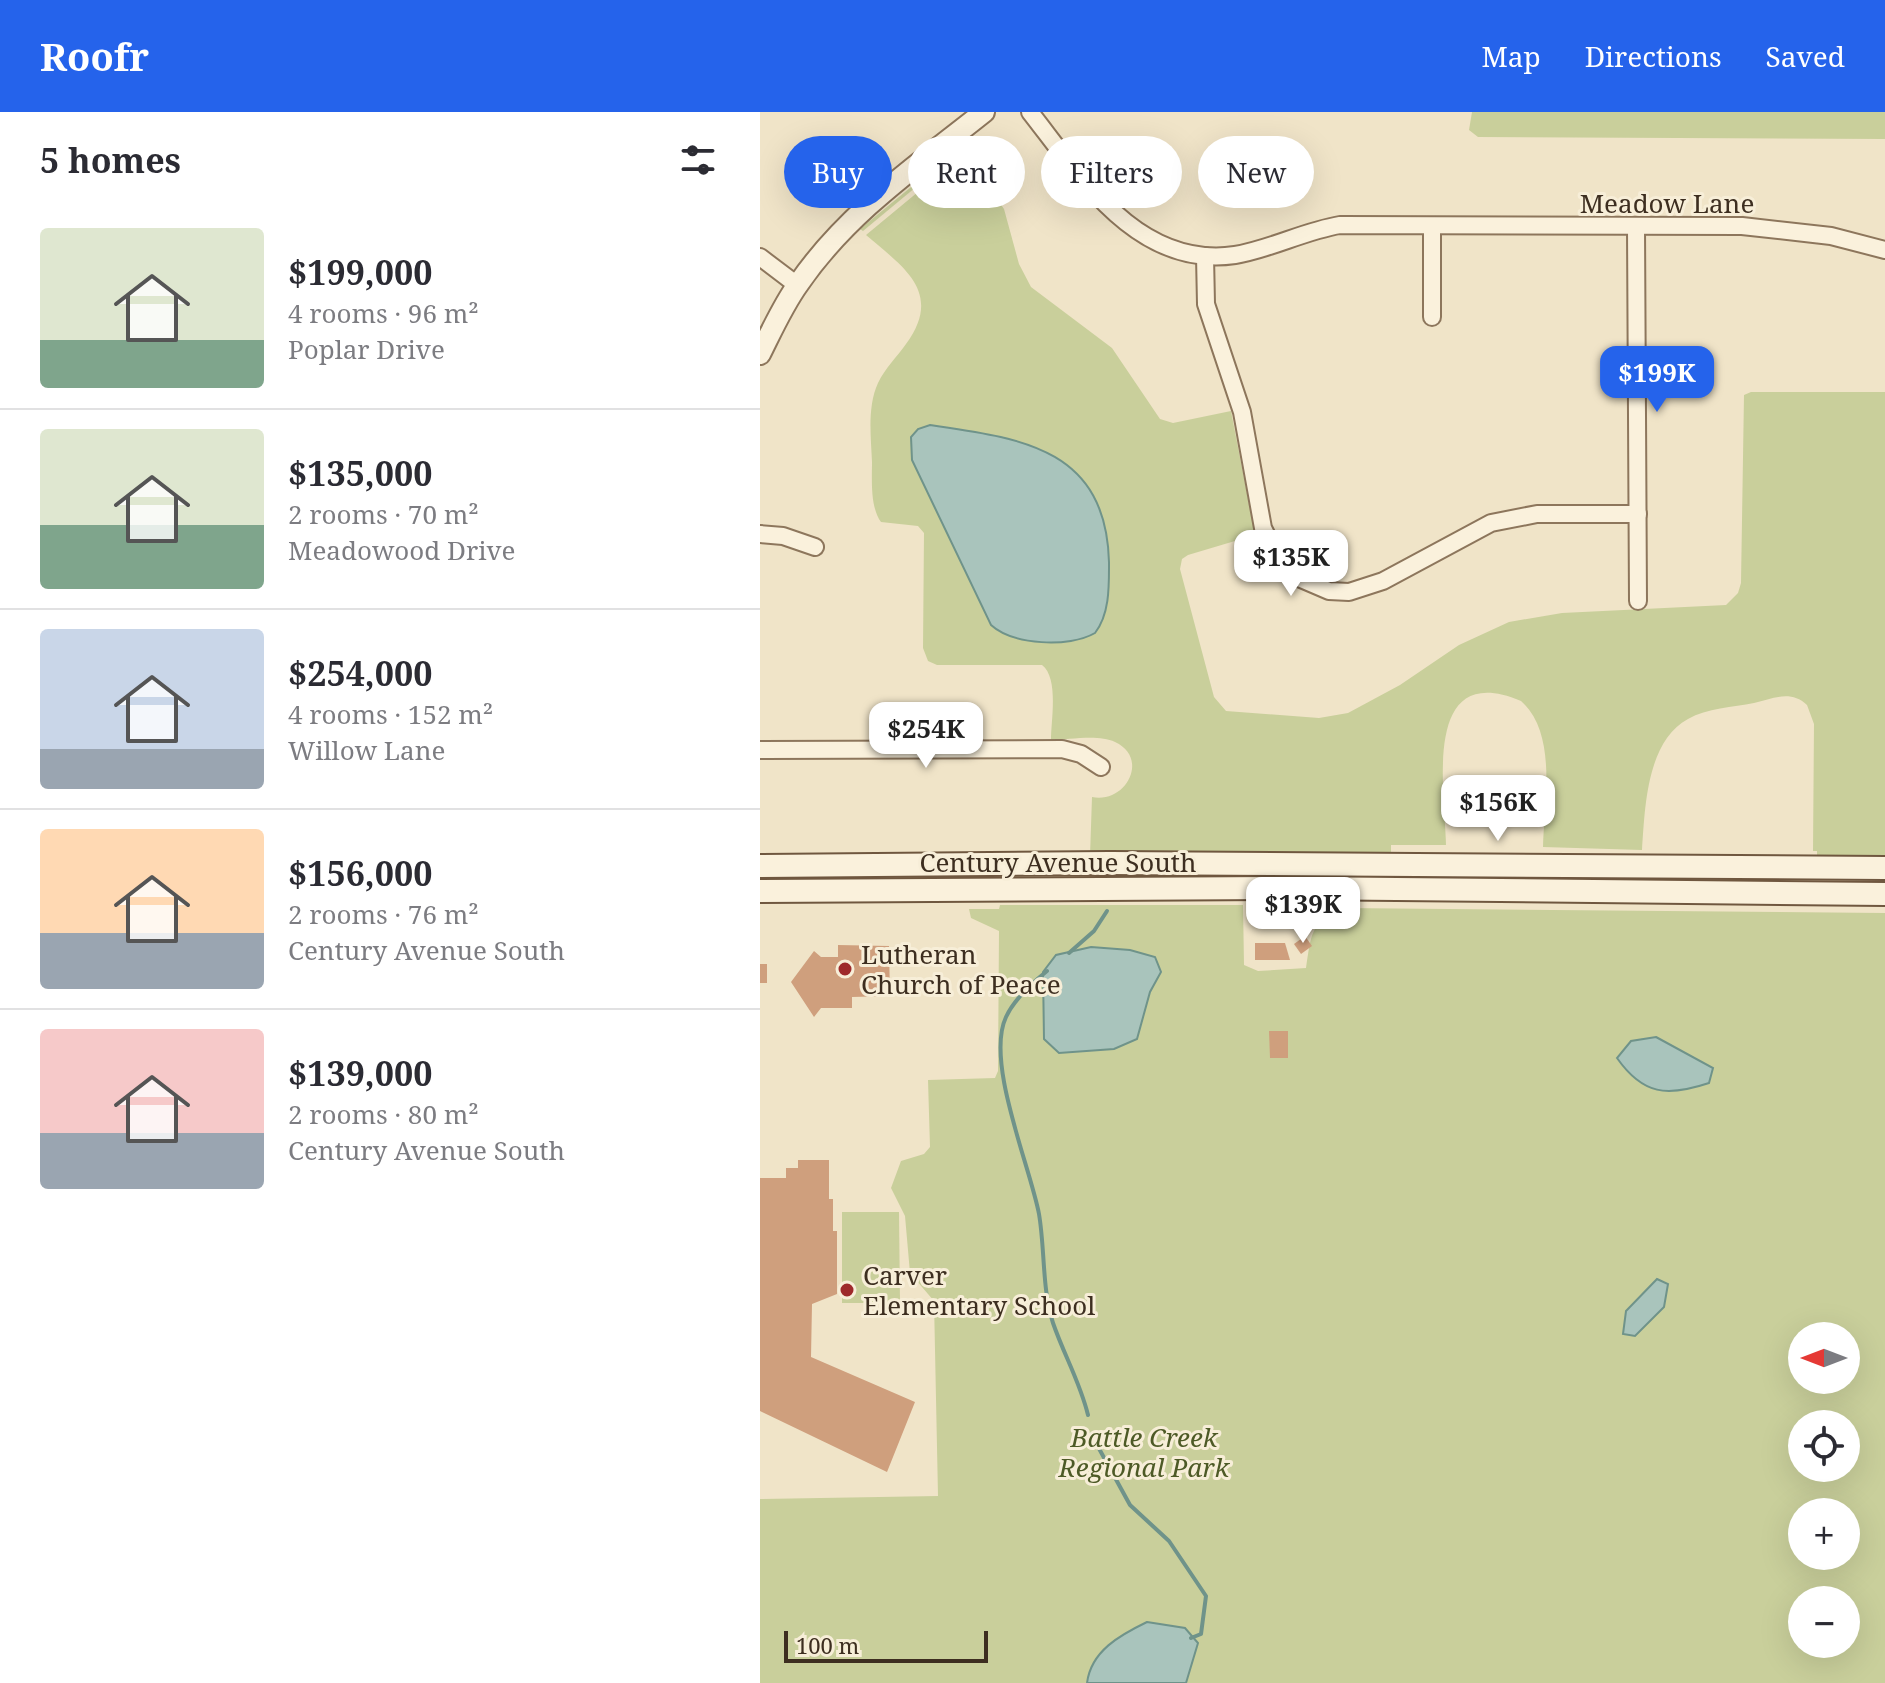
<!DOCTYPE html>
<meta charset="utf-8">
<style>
body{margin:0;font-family:"Noto Serif",serif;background:#f7f7f7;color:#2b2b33;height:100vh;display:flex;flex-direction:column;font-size:30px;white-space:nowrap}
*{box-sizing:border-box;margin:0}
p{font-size:26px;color:#7c7c81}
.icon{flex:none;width:44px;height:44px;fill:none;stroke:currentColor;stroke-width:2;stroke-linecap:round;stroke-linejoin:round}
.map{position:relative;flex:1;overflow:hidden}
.drawer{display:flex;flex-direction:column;background:#fff;width:760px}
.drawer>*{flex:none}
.banner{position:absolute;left:24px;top:24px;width:760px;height:72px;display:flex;gap:16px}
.needle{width:52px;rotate:270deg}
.tools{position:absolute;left:1028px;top:1210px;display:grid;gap:16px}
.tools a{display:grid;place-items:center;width:72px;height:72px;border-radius:50%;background:#fff;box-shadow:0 8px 32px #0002;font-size:40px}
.scale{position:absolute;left:24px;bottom:20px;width:204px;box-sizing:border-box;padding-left:8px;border:4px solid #3d2e20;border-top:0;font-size:22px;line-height:28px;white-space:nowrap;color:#3d2e20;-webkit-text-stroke:6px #f7eed8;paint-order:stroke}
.price{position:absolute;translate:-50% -68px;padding:0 18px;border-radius:16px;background:#fff;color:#222;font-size:26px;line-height:52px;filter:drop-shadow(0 2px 4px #0008)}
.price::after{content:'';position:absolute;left:50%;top:48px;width:24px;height:18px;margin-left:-12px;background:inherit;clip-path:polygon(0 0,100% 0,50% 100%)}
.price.on{background:#2563eb;color:#fff}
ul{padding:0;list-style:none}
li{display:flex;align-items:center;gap:24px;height:200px;padding:0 40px}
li+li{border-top:2px solid #e1e1e2}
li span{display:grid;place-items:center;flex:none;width:224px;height:160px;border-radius:8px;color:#555}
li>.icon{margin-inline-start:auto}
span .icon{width:96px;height:96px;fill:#fffc;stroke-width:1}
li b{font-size:34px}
h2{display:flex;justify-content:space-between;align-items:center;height:96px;padding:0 40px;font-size:34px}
.chip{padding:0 28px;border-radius:36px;background:#fff;box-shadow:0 8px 32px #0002;font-size:28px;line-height:72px}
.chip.on{background:#2563eb;color:#fff}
header{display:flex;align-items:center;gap:48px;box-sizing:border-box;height:112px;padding:0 40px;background:#2563eb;color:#fff}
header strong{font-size:38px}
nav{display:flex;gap:44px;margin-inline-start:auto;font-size:28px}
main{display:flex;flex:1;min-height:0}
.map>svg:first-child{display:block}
.green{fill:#c9cf9b;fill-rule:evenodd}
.water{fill:#a9c4bc;stroke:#6f938a;stroke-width:2}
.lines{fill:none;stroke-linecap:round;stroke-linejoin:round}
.stream{stroke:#6f938a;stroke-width:4}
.building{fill:#cf9f7d}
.minor-casing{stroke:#8d765c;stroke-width:20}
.tertiary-casing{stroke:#8d765c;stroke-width:24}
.secondary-casing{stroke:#6f573f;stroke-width:26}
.minor{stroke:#faf1dc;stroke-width:16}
.tertiary{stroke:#faf1dc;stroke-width:20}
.secondary{stroke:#faf1dc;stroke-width:22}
.poi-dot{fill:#9e2a2b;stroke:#f7eed8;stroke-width:3}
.labels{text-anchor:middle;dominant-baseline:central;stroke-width:6;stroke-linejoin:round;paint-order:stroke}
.street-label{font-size:26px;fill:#3d2e20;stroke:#f7eed8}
.poi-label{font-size:26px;fill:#3d2e20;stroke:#f7eed8;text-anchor:start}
.park-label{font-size:26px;font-style:italic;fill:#4d5a26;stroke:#f7eed8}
</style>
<header>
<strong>Roofr</strong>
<nav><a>Map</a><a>Directions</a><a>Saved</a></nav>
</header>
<main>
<section class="drawer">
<h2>5 homes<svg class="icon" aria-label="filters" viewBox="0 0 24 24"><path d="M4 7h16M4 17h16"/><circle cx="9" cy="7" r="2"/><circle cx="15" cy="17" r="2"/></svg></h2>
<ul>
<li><span style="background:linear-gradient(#dfe7d0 70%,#7fa58c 0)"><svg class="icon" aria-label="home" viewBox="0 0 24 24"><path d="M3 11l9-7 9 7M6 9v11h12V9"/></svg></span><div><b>$199,000</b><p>4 rooms · 96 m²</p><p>Poplar Drive</p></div></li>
<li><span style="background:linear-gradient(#dfe7d0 60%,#7fa58c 0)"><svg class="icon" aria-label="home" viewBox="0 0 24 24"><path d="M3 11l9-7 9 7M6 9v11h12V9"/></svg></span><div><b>$135,000</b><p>2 rooms · 70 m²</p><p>Meadowood Drive</p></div></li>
<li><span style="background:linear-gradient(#c9d6e8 75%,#9aa5b1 0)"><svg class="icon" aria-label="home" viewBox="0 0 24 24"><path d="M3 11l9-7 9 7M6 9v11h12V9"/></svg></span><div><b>$254,000</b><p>4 rooms · 152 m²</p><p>Willow Lane</p></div></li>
<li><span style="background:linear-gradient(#ffd9b3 65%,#9aa5b1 0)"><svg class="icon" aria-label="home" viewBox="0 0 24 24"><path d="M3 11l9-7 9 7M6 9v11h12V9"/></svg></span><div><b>$156,000</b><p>2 rooms · 76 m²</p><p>Century Avenue South</p></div></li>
<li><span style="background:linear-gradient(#f6c9c9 65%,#9aa5b1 0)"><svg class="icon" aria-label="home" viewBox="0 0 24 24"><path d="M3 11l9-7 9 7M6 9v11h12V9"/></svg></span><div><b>$139,000</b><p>2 rooms · 80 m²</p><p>Century Avenue South</p></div></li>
</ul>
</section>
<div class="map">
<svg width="1125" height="1571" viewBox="0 0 1125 1571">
<rect width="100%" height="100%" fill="#f0e4c8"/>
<!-- green -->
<g class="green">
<path d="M712,0H1125V27L718,25L709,18Z"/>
<path d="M201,34L203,36L103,119L100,117Z"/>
<path d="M205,41L244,97L259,152L271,175L352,236L400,307L413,311L471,299L495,423L428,443L422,447L420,457L454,585L466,599L559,606L588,601L640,573L699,533L749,510L802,501L966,493L978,481L981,471L984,283L991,280H1125V748H1052L1057,744V739H1053L1054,612L1047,593C1031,578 1014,586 994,591C973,595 947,596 928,607C886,630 885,697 882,738L783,735C784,691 798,622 761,589C661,547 685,678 686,733H631V743L330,744L332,685C366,692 390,646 355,630C338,622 309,628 291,628C291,608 299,566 282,553H177L168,549L163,536L164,421L158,414L121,410C110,395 112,368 112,350C111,325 107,295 118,271C125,256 137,245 146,232C184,180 143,155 106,123Z"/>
<path d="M240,793H483L484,853L498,859L546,856C551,825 550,808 583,796L1125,801V1571H0V1387L178,1384L174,1189L150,1161L145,1104L131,1076L141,1049L164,1042L170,1035L168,968L235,966L238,959L239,819L211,806L209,797H239ZM896,925L952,956L857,946L871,929ZM904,1195L875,1224L864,1222L866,1199ZM1042,1224H1086V1268H1042ZM1042,1312H1086V1356H1042ZM1042,1400H1086V1444H1042ZM1042,1488H1086V1532H1042Z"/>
<path d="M82,1100H139L140,1191H82Z"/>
</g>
<!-- water -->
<g class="water">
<path d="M170,313C259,326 346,335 349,450C349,473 350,502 335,521C309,536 253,533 231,513L152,348L151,325L158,317Z"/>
<path d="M331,835L370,838L395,845L401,860L390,880L377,927L354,937L299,941L284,927L283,860L296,843Z"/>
<path d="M896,925L953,956L949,971C907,985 883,983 857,946L871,929Z"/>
<path d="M897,1167L908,1172L904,1195L875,1224L863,1222L866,1199Z"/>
<path d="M387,1510L425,1516L438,1531L426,1571H327C331,1539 360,1523 387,1510Z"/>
</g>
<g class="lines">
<!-- stream -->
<g class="stream">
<path d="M309,841L334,819L347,799"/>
<path d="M287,859C272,871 254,888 246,905C225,950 270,1054 279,1102C285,1137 282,1178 293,1211C304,1243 320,1270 328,1303"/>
<path d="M331,1322L370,1393L409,1429L446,1484L441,1522L431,1526"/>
</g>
</g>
<!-- building -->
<g class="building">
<path d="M545,824L552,834L541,842L534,832Z"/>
<path d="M495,831H525L530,848H495Z"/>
<path d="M78,833L129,834L130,884L92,885V896H61L54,905L31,870L54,839L61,845H78Z"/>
<rect x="0" y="852" width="7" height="19"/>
<path d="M509,919H528V946H510Z"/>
<path d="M38,1048H69V1087H73V1119H77V1182L52,1192L51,1245L155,1290L127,1360L0,1299V1066H26V1056H38Z"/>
</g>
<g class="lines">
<!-- minor casing -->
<g class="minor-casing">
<g id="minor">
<path d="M270,0C321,65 378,157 475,143C511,137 544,119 580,113L982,114L1071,124L1125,138"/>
<path d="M672,114V205"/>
<path d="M876,115L878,489"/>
<path d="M445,144L446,192L482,300L503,416L520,450L534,464L569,479L589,480L623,469L731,411L777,402H878"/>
<path d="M0,145L37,173"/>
<path d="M0,422L23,424L55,435"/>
<path d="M0,638L302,637L321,642L341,655"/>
</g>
</g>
<!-- tertiary casing -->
<g class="tertiary-casing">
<path id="tertiary" d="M0,242C12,218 23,193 39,171C87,101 159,52 224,0"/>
</g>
<!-- secondary casing -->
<g class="secondary-casing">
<g id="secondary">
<path d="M0,754L350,751L1125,756"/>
<path d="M0,779L533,776L1125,782"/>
</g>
</g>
<!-- minor -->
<use href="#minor" class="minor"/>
<!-- tertiary -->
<use href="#tertiary" class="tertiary"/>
<!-- secondary -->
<use href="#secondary" class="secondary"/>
</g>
<!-- markers -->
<g class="poi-dot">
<circle cx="85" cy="857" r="8"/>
<circle cx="87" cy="1178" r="8"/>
</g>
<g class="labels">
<!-- street labels -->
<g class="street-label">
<text x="907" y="91">Meadow Lane</text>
<text x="298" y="750">Century Avenue South</text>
</g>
<!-- poi labels -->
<g class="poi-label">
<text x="101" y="842">Lutheran<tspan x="101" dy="30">Church of Peace</tspan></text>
<text x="103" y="1163">Carver<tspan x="103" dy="30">Elementary School</tspan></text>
</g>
<!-- park labels -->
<g class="park-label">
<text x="384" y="1325">Battle Creek<tspan x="384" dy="30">Regional Park</tspan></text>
</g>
</g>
</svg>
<div class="tools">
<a><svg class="needle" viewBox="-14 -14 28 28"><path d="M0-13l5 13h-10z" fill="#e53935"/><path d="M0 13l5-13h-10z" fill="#7c7c81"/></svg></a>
<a><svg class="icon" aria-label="locate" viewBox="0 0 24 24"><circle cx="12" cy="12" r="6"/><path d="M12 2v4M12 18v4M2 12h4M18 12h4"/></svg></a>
<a>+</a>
<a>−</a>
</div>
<div class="scale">100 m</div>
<b class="price on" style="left:897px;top:302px">$199K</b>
<b class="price" style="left:531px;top:486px">$135K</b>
<b class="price" style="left:166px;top:658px">$254K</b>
<b class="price" style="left:738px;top:731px">$156K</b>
<b class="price" style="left:543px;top:833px">$139K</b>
<div class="banner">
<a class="chip on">Buy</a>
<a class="chip">Rent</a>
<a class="chip">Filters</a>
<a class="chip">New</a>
</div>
</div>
</main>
